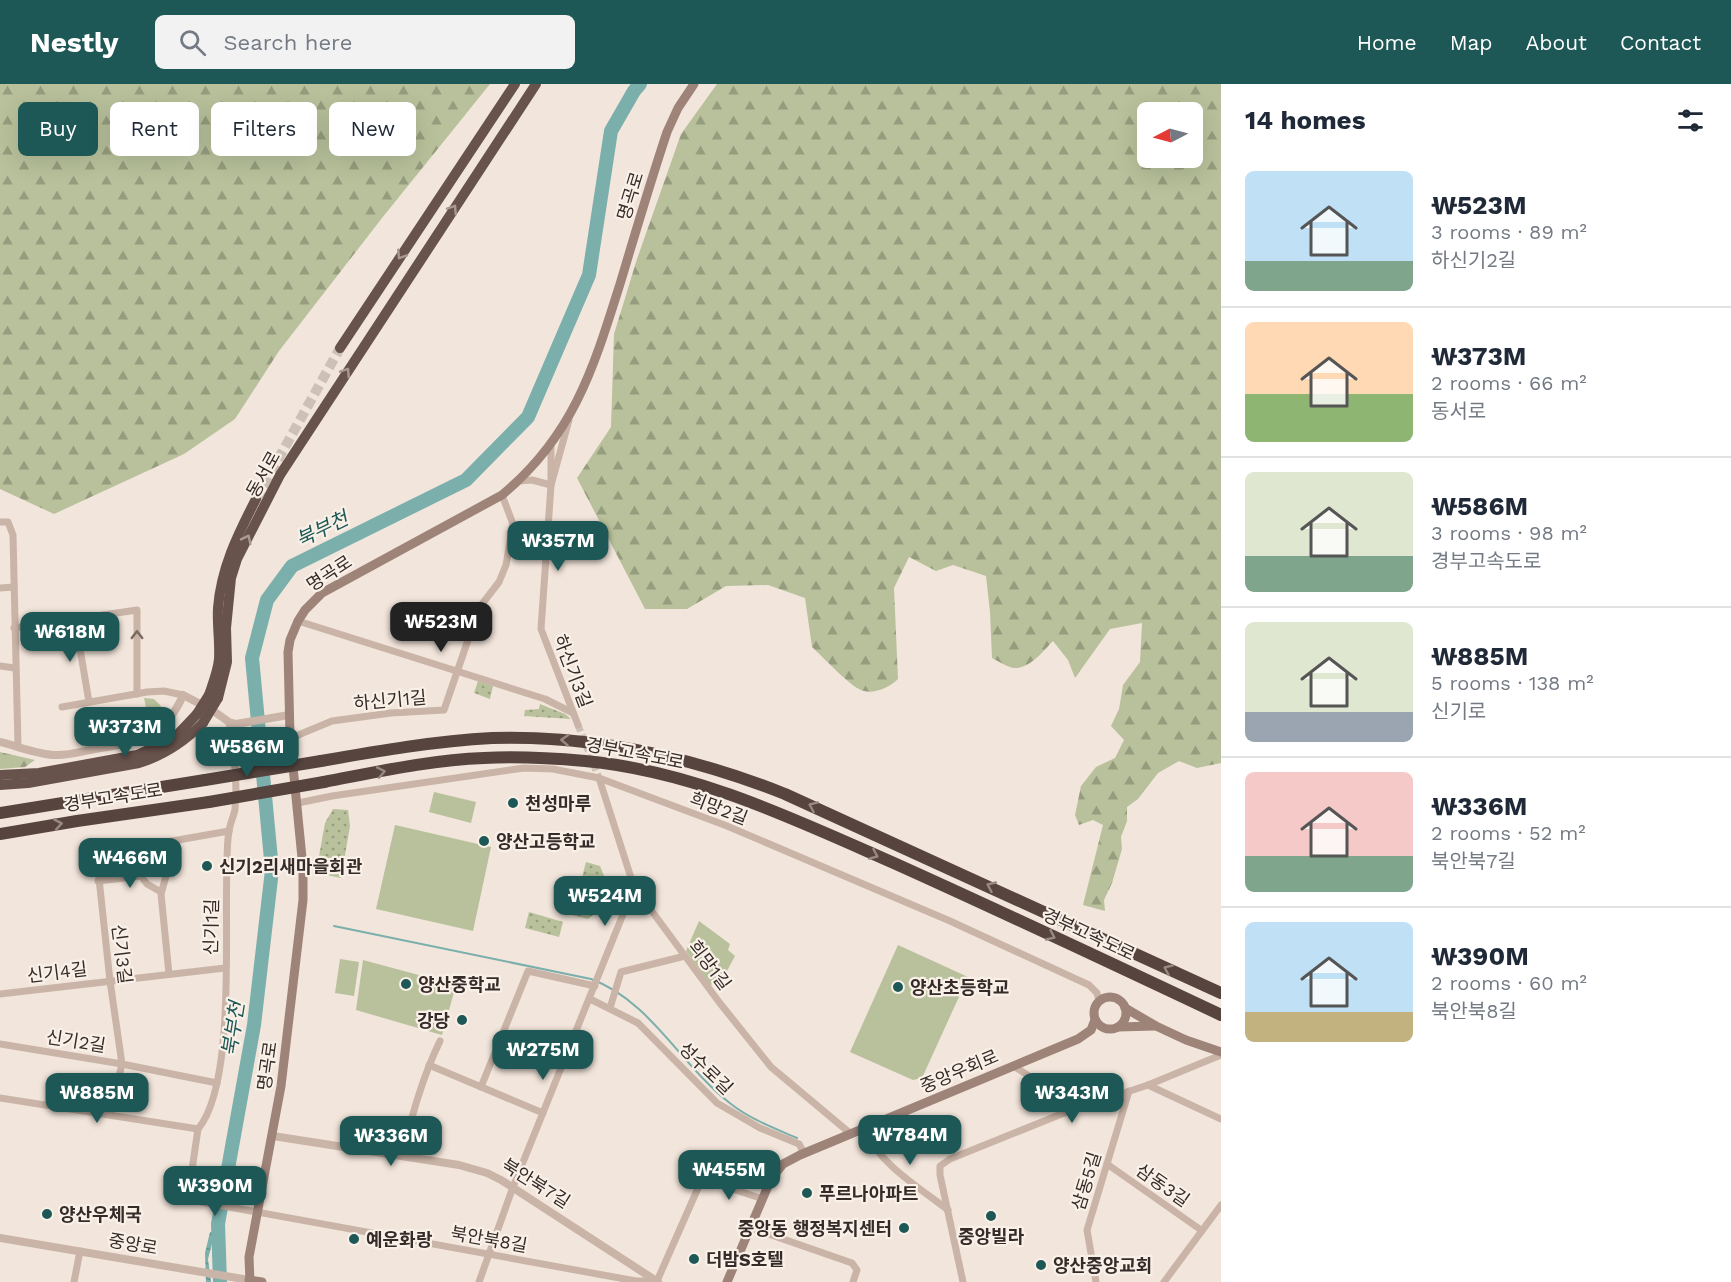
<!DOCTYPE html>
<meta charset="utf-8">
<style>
body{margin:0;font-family:"Work Sans","Noto Sans KR",sans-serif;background:#f2f2f3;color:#1f2937;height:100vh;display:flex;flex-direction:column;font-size:22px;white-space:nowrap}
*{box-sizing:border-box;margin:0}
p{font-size:20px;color:#747a83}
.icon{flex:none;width:33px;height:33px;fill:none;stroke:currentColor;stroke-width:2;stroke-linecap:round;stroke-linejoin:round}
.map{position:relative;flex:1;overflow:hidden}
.side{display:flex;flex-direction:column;background:#fff;width:510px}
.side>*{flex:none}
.guide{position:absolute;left:18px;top:18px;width:570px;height:54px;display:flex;gap:12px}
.needle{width:39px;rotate:264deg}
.tools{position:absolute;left:1137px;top:18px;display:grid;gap:12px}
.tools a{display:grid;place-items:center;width:66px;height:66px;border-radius:9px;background:#fff;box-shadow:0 6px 24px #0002;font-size:30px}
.price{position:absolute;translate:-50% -51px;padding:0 14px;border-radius:12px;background:#1d5856;color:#fff;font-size:20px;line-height:39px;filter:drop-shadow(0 2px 3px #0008)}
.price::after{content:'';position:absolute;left:50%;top:36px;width:18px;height:14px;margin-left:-9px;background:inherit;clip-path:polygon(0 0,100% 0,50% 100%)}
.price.active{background:#222;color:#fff}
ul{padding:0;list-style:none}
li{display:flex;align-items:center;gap:18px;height:150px;padding:0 24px}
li+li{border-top:2px solid #e0e1e3}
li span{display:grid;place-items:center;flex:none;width:168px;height:120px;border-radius:9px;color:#555}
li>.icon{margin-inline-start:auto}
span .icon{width:72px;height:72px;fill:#fffc;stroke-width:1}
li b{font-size:26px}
h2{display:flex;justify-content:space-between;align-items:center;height:72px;padding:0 24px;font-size:26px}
.tag{padding:0 21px;border-radius:9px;background:#fff;box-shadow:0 6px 24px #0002;font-size:21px;line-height:54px}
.tag.active{background:#1d5856;color:#fff}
header{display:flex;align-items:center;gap:36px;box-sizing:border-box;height:84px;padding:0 30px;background:#1d5856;color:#fff}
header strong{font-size:28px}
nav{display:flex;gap:33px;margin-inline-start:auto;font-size:21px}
.search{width:420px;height:54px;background:#f2f2f3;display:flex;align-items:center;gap:15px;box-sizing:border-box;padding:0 21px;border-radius:9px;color:#747a83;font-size:22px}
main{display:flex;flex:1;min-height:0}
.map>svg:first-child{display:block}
.grass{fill:url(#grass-dots)}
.forest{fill:url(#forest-firs);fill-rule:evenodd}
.park{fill:#b8c19b}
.water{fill:url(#water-waves)}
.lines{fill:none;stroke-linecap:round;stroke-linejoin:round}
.stream{stroke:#7aafac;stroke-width:2}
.river{stroke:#7aafac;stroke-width:14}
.minor-tunnel{stroke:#ccc0b7;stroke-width:7;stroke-dasharray:7 3.5;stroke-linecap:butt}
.trunk-tunnel{stroke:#ccc0b7;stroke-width:10;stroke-dasharray:10 5;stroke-linecap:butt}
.minor{stroke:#cab4a7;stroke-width:7}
.tertiary{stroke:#cab4a7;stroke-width:8}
.secondary{stroke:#9e8379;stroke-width:9}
.trunk{stroke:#68524c;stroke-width:10}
.motorway{stroke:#57443f;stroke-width:12}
.trunk-bridge{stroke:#68524c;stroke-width:10}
.motorway-bridge{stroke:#57443f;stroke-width:12}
.oneway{stroke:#a99992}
.oneway2{stroke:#796961}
.oneway3{stroke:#988983}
.poi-dot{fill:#1d5856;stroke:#f9f0e8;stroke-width:2}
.labels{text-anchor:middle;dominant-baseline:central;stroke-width:4.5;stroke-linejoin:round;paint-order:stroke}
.street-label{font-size:18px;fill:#362b28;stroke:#f9f0e8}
.poi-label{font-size:18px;font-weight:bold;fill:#362b28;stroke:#f9f0e8;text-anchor:start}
.water-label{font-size:20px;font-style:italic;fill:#1d5856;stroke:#f9f0e8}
</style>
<header>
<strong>Nestly</strong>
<div class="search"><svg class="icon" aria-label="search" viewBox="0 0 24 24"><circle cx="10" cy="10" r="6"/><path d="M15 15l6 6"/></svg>Search here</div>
<nav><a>Home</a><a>Map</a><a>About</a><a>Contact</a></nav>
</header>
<main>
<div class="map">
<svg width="1221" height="1198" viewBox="0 0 1221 1198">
<defs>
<pattern id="grass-dots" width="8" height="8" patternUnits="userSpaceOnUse" patternTransform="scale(1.5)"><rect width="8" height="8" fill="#b8c19b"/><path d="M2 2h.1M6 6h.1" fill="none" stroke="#969d7e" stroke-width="1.8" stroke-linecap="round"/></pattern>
<pattern id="forest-firs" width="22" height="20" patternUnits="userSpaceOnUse" patternTransform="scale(1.5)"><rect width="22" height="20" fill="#b8c19b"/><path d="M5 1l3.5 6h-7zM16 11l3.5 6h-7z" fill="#969d7e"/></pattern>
<pattern id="water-waves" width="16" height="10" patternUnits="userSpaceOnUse" patternTransform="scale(1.5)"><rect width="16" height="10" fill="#7aafac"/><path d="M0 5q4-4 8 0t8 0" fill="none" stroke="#658f8c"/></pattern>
</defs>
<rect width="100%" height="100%" fill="#f2e5db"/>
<!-- grass -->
<g class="grass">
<path d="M478,597L493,602L490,615L474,609Z"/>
<path d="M540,620L565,630L571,635L524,632L525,626L539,625Z"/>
<path d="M333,725L348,726L350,742L341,794L316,789L325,739Z"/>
<path d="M586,778L600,782L607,799L601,803C600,811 602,815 609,819L588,835L572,831Z"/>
<path d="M529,828L563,838L559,853L525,844Z"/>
</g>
<!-- forest -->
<g class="forest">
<path d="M0,0H490L382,134L279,267L235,335L184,370L54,430L0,405Z"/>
<path d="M717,0H1221V679L1197,684L1179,677L1158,689L1138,715L1127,723V737L1121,753L1122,765L1112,799L1104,816L1105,827L1083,821L1103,741L1093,736L1079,741L1075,731L1081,702L1096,683L1115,674L1124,656L1111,642L1119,625L1123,601L1140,578L1142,539L1110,545L1075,594L1068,576L1053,557C1044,566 1030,585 1014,584C1007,583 998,577 992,574L990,528L986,492L953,481L936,487L909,473L894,504L898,595C889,604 871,612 859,605C847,599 823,573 812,563L805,514L768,501L726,502L687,525H645L577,394L611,343L614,250L637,175L681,50ZM1148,28H1192V74H1148Z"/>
<path d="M0,668L35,676L25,683L0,685Z"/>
</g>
<!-- park -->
<g class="park">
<path d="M144,614L154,615L161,622C160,632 158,638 150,643Z"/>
<path d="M434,708L476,718L471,739L429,728Z"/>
<path d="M395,741L491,763L473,847L376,825Z"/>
<path d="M699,837L730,860L728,866L735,872L721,898L710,901L686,867Z"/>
<path d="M898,861L968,893L922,994L913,996L850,968Z"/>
<path d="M340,875L359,878L354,912L335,909Z"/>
<path d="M363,876L456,901L442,951L356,926Z"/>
</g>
<!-- water -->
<path class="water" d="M210,1148H215L208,1175L211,1198H206L205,1169Z"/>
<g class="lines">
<!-- stream -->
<path class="stream" d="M334,842L591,895C651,917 681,982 731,1020C750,1035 774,1044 797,1054"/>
<!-- river -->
<path class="river" d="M220,1198L218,1140L254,941L272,786L252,574L267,516L292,482L466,396L528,333L589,191L611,47L634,7L640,0"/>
<!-- minor-tunnel -->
<path class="minor-tunnel" d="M578,641L599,694"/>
<!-- trunk-tunnel -->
<path class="trunk-tunnel" d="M256,415L340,264"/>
<!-- minor -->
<g class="minor">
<path d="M569,336L551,401L541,545L578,641"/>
<path d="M519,397L532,396L551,401V360"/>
<path d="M0,438H8L13,451L18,662"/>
<path d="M0,504L14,503"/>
<path d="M75,535L89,618"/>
<path d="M298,537L545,615L573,629"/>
<path d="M14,544L137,526V610"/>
<path d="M0,582L15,584"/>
<path d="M62,623L147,608L164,607L183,611"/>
<path d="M291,654L332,637L391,629L444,626L479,524L499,498L506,481L513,440L502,411"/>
<path d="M599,694L634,803L719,918L771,983L851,1050"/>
<path d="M298,719L332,712L524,684L553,685L599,694L727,742L950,837L1089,901L1097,909L1099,916"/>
<path d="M165,758L168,785L161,810L169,890"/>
<path d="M98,797L141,792L147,800L161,808"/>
<path d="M0,910L225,884"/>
<path d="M590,915L638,939L717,1019L760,1044L799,1060L804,1069"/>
<path d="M610,924L621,888L685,872"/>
<path d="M0,960L122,980L217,999"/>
<path d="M429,981L543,1029"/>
<path d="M1013,982C1036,995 1049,1007 1064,1029"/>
<path d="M1148,1001L1221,1035"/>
<path d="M481,1003L528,887L595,902"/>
<path d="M0,1014L198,1045"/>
<path d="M110,1030L122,980L110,897L97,776L104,769L229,747"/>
<path d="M198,1045L189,1106L191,1116L636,1197H657L702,1095L763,1115"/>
<path d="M198,1045C236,1000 224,844 227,783C227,771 227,758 229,747C230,739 234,732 235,725C238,696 233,665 229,638"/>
<path d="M863,1045C881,1081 917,1102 948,1126"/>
<path d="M402,1071C412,1032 422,994 440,957"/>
<path d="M1107,1080L1201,1146"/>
<path d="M751,1144L852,1179L857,1186L853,1198"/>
<path d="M74,1198L80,1167"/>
<path d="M479,1198L513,1103L634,803"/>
<path d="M963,1198L940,1091V1082L950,1075L1064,1029L1148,1001L1221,971"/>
<path d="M1096,1198L1087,1146L1129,1007"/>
<path d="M1164,1198L1221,1121"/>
</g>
<!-- tertiary -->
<g class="tertiary">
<path d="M0,658C17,662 42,672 58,671C70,671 83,667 95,665C135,659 166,653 183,611L212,626L229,638L236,640L289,631"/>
<path d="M273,1052L459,1081L487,1089L501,1096L658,1198"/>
<path d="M0,1154L249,1196"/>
</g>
<!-- secondary -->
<g class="secondary">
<circle cx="1110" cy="929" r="16"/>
<path d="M1125,924L1156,942L1186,956L1221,968"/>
<path d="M1118,943L1155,942"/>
<path d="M249,1196L262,1198"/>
<path d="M250,1198L249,1173L281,1002L303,816V784L290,652L288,568L290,556L298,537L305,526L322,509L502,411C573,352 593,286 620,200C635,150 650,99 667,48L678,24L694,0"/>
<path d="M727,1198L771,1095L783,1080L800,1071L1078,955L1091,946L1095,936"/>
</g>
<!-- trunk -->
<g class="trunk">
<path d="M340,264L515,0"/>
<path d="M209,611C213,599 218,587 219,575C220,558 217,541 218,524C221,484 238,450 256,415"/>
<path d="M218,614L227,578L226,544L231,494L237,475L280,391L536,0"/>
<path d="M0,691L39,689L137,671L168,657L179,649L197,630"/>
<path d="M0,701L28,699L139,679C165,671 184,658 203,639"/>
</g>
<!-- motorway -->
<g class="motorway">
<path d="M321,677C378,667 435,657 492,654C593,651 692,673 785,710L1221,909"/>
<path d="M324,698C377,688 430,676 484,674C518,672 551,674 585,677C695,687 796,736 896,780C1005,829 1113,880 1221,931"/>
<path d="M0,729L205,696"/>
<path d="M0,750L77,737L209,718"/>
</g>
<!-- trunk-bridge -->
<g class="trunk-bridge">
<path d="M197,630L209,611"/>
<path d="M203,639L218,614"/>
</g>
<!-- motorway-bridge -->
<g class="motorway-bridge">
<path d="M205,696L321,677"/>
<path d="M209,718L324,698"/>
</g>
</g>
<!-- one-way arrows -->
<defs><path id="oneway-chevron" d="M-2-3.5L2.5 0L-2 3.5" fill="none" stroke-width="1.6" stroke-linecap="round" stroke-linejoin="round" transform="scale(1.5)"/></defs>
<g class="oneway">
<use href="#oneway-chevron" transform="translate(453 125) rotate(-57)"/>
<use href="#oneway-chevron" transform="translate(401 171) rotate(123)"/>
<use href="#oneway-chevron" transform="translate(346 288) rotate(-57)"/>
<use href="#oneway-chevron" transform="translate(247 455) rotate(-64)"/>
</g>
<use class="oneway2" href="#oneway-chevron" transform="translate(137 551) rotate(-90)"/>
<g class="oneway3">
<use href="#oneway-chevron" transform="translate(565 656) rotate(-176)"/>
<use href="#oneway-chevron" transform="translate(381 688) rotate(-11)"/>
<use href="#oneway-chevron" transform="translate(813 722) rotate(-156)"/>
<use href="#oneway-chevron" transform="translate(58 740) rotate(-10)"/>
<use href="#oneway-chevron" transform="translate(874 771) rotate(24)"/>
<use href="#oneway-chevron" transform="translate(991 802) rotate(-155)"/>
<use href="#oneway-chevron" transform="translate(1051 852) rotate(25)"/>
<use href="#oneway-chevron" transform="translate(1168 885) rotate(-156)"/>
</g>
<!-- markers -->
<g class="poi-dot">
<circle cx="513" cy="719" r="6"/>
<circle cx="484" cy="757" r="6"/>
<circle cx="207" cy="782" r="6"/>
<circle cx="406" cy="900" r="6"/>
<circle cx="898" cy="903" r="6"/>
<circle cx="462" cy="936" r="6"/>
<circle cx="807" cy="1109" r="6"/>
<circle cx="47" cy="1130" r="6"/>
<circle cx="991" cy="1132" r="6"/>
<circle cx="904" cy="1144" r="6"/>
<circle cx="354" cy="1155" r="6"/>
<circle cx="694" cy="1175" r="6"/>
<circle cx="1041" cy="1181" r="6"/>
</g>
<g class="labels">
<!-- street labels -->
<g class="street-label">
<text transform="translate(630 112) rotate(-73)">명곡로</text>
<text transform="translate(263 390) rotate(-61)">동서로</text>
<text transform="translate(329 489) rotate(-33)">명곡로</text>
<text transform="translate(573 587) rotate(69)">하신기3길</text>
<text transform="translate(390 616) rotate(-5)">하신기1길</text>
<text transform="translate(635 669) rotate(11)">경부고속도로</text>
<text transform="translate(113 713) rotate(-9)">경부고속도로</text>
<text transform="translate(719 724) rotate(21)">희망2길</text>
<text transform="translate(211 843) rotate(-89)">신기1길</text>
<text transform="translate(1089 850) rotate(25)">경부고속도로</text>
<text transform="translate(122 870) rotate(83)">신기3길</text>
<text transform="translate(710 881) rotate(53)">희망1길</text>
<text transform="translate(57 888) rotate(-7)">신기4길</text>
<text transform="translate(76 957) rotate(9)">신기2길</text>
<text transform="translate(267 982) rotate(-82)">명곡로</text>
<text transform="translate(706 984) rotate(44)">성수로길</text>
<text transform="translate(959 987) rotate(-23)">중앙우회로</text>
<text transform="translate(1086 1097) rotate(-73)">삼동5길</text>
<text transform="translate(536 1099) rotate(32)">북안북7길</text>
<text transform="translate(1163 1101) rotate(35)">삼동3길</text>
<text transform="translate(489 1155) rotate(10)">북안북8길</text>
<text transform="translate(133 1160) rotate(10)">중앙로</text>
</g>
<!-- poi labels -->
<g class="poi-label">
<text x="525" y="719">천성마루</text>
<text x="496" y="757">양산고등학교</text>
<text x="219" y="782">신기2리새마을회관</text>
<text x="418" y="900">양산중학교</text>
<text x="910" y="903">양산초등학교</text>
<text x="450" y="936" text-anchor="end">강당</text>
<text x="819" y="1109">푸르나아파트</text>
<text x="59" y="1130">양산우체국</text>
<text x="892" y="1144" text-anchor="end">중앙동 행정복지센터</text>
<text x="991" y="1152" text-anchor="middle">중앙빌라</text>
<text x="366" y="1155">예운화랑</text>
<text x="706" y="1175">더밤S호텔</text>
<text x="1053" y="1181">양산중앙교회</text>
</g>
<!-- water labels -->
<g class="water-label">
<text transform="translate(322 445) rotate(-26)">북부천</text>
<text transform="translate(233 945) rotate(-81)">북부천</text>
</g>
</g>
</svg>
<div class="tools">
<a><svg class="needle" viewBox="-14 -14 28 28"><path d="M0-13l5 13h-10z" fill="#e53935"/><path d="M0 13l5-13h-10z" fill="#747a83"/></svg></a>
</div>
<b class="price" style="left:558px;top:488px">₩357M</b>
<b class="price active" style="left:441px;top:569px">₩523M</b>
<b class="price" style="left:70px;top:579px">₩618M</b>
<b class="price" style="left:125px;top:674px">₩373M</b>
<b class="price" style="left:247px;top:694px">₩586M</b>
<b class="price" style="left:130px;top:805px">₩466M</b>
<b class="price" style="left:605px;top:843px">₩524M</b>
<b class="price" style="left:543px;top:997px">₩275M</b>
<b class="price" style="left:97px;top:1040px">₩885M</b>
<b class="price" style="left:1072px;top:1040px">₩343M</b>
<b class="price" style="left:910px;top:1082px">₩784M</b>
<b class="price" style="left:391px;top:1083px">₩336M</b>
<b class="price" style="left:729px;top:1117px">₩455M</b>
<b class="price" style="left:215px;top:1133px">₩390M</b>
<div class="guide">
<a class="tag active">Buy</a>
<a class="tag">Rent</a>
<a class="tag">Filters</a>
<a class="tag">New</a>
</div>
</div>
<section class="side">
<h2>14 homes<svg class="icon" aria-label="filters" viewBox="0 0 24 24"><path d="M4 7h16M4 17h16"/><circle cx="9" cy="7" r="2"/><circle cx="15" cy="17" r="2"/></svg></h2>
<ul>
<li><span style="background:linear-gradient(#bfe0f5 75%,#7fa58c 0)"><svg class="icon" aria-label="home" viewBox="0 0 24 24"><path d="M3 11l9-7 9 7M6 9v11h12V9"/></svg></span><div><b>₩523M</b><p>3 rooms · 89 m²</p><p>하신기2길</p></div></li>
<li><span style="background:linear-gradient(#ffd9b3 60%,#8fb573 0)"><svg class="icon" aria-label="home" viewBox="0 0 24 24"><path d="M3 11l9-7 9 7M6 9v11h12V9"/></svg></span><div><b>₩373M</b><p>2 rooms · 66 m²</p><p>동서로</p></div></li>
<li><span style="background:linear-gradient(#dfe7d0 70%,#7fa58c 0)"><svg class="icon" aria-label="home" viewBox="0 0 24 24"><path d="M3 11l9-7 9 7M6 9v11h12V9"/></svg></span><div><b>₩586M</b><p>3 rooms · 98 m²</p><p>경부고속도로</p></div></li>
<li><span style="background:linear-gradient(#dfe7d0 75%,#9aa5b1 0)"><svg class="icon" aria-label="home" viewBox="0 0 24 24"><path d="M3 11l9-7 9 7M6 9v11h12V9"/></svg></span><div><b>₩885M</b><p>5 rooms · 138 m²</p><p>신기로</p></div></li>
<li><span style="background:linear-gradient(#f6c9c9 70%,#7fa58c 0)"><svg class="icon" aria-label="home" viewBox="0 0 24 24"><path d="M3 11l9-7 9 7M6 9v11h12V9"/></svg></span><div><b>₩336M</b><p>2 rooms · 52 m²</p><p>북안북7길</p></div></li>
<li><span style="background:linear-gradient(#bfe0f5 75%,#c2b280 0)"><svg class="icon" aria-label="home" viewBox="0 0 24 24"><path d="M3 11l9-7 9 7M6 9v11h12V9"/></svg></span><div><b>₩390M</b><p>2 rooms · 60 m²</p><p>북안북8길</p></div></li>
</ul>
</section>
</main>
